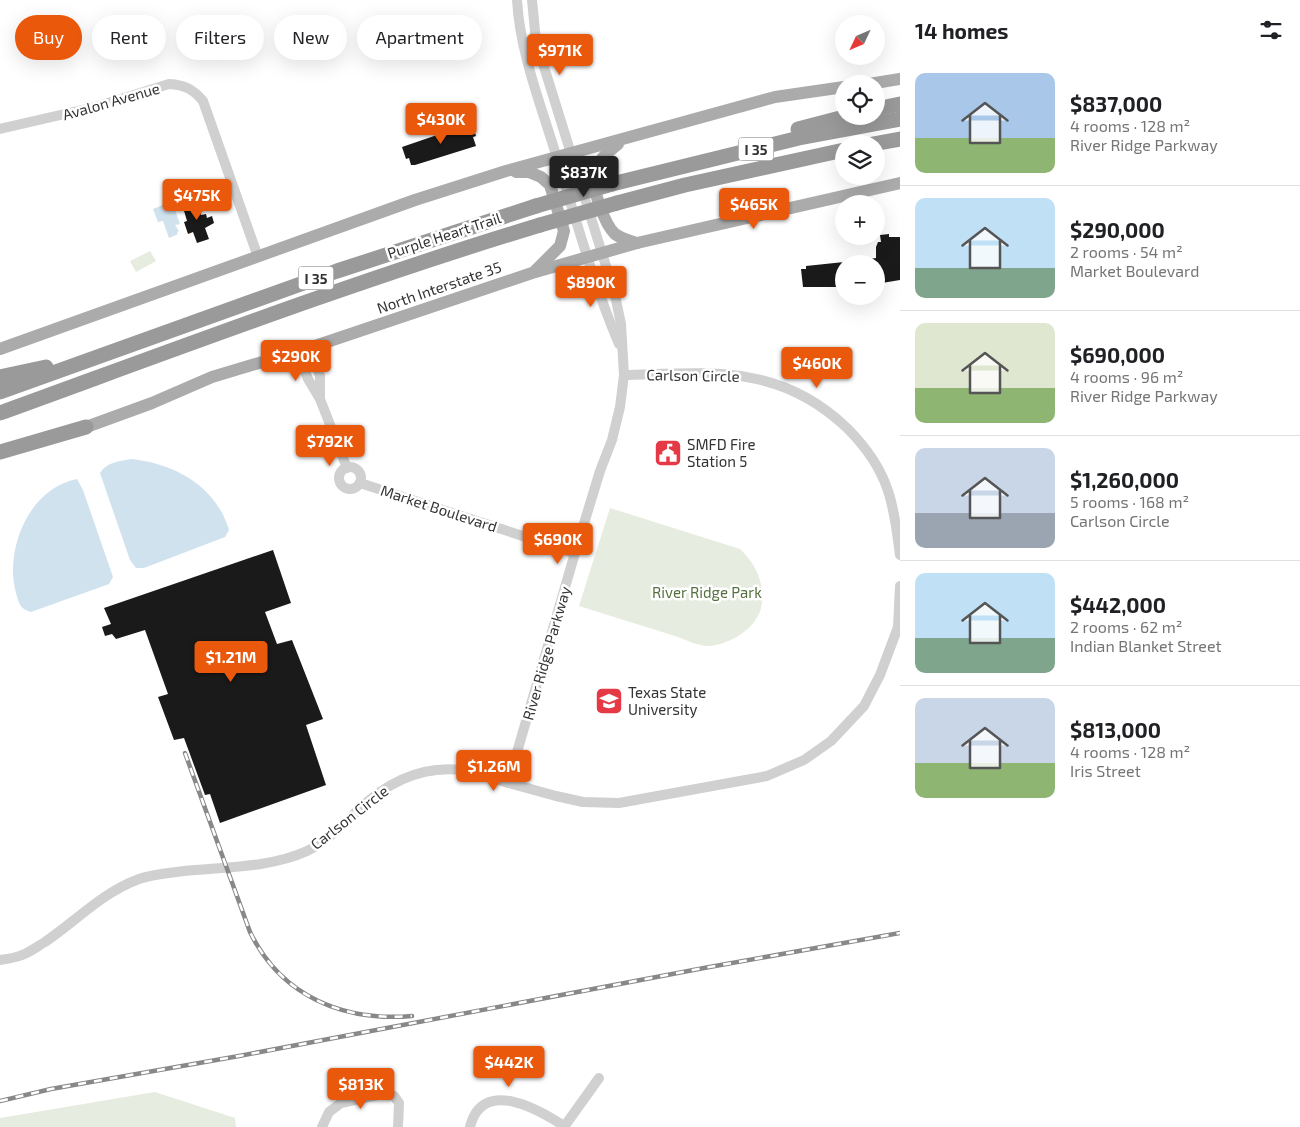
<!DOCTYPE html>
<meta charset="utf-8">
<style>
body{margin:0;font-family:"Exo 2",sans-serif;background:#f6f6f6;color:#202124;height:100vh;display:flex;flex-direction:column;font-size:19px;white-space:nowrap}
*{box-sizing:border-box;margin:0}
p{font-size:16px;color:#757577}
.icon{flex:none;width:28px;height:28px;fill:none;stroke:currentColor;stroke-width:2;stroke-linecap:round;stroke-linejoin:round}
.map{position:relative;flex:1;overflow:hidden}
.side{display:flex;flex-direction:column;background:#fff;width:400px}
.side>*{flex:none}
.hud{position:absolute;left:15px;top:15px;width:475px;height:45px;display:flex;gap:10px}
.needle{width:32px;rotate:226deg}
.controls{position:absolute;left:835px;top:15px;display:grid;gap:10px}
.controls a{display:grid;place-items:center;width:50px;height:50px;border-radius:50%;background:#fff;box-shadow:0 5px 20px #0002;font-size:25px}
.price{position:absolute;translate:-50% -42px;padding:0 11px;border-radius:5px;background:#ea580c;color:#fff;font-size:16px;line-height:32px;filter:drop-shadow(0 1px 2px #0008)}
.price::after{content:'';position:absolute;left:50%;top:30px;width:15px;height:11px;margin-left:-8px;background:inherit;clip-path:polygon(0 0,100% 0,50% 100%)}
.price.on{background:#222;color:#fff}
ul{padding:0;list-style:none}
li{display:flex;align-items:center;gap:15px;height:125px;padding:0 15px}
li+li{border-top:1px solid #e0e0e0}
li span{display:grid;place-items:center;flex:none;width:140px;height:100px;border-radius:10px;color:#555}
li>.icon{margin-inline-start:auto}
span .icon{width:60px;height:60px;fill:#fffc;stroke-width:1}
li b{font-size:21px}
h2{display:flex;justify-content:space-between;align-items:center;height:60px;padding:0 15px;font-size:21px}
.chip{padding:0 18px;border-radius:22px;background:#fff;box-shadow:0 5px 20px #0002;font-size:18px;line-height:45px}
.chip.on{background:#ea580c;color:#fff}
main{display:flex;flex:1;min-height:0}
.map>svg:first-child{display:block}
.green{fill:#e6ecdf}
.water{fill:#cfe2ee}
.building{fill:#1a1a1a}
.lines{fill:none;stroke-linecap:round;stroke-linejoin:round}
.minor{stroke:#d0d0d0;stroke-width:10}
.major{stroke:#ababab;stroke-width:12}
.highway{stroke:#9a9a9a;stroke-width:15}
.rail-casing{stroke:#888;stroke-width:4.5}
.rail{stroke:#fff;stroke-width:2.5;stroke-dasharray:8;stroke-linecap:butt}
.highway-bridge{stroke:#9a9a9a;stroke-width:15}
.labels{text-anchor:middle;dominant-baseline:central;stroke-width:5;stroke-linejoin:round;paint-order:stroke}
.shield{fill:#fff;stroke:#707070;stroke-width:1}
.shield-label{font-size:14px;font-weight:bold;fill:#333}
.street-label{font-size:15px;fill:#333;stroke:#fff}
.poi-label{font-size:15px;fill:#333;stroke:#fff;text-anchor:start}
.park-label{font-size:15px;fill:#56703f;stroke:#fff}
</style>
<main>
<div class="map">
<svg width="900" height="1127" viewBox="0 0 900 1127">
<rect width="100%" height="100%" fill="#fff"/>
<!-- green -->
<g class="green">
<path d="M150,251L156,261L136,272L130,261Z"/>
<path d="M610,508L740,549C756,564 766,585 761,608C756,629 729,645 708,646C698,646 684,639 675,636C643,626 611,616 579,606Z"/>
<path d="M155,1092L235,1118L236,1127H0V1118Z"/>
</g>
<!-- water -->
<g class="water">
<path d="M168,203L170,208L174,207L180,224L175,225L179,231L177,232L178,234L169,238L163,221L158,222L153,209Z"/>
<path d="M132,459C175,464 216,486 229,530L225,537L144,568H136L130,560L100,473C107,462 119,461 132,459Z"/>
<path d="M77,479L83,490L113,577L109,584L31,612C20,609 19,604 16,593C4,550 29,488 77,479Z"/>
</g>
<!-- building -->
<g class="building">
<path d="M472,123L476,136L473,137L476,146L415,165H411L409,158L406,159L402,147Z"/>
<path d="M196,200L201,215L206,214L207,218L212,216L214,223L205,228L209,239L197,243L193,232L188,234L184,222L187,221L182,204Z"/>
<path d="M889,234V237H900V280L876,284V264H864L863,260L876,258V247L878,242H881L880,235Z"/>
<path d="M844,262V287H803L801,269H806V266Z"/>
<path d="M273,550L291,603L265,612L277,644L292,640L323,719L306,725L326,785L220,823L210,794L205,795L184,738L174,740L158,697L168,694L145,630L116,639L112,634L105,636L102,627L111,624L104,608Z"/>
</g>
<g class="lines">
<!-- minor -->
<g class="minor">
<path d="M517,0C520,53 541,105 556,155C576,219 593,283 619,344"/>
<path d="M0,129L95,107L169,84C185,85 193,89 203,101L258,257"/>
<path d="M309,348L320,376V398"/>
<path d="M297,351L308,379L320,399L347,468"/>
<path d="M624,375C710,373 779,363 847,428C865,446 880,466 888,491C895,511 897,534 900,555"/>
<circle cx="350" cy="478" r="11"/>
<path d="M360,483L575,553"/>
<path d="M508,783L575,553L600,471L612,440L620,407L624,375L621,324L615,295L536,41L532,0"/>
<path d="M0,960C7,959 15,958 22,955C30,952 38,946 45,942C76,921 103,892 139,879C153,874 169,873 184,871C223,867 270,868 307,851C326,842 342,826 357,811C386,783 420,765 462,770L556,796L583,802L619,803L767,776L804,760L831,741L864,706L880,675L898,627L900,586"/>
<path d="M322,1127L329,1112L341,1103L382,1094L394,1096L399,1103L398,1127"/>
<path d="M470,1127C482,1077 538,1109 564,1126"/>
<path d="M564,1127L599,1078"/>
</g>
<!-- major -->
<g class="major">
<path d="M869,84L900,79"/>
<path d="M618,144C608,152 598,160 594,173C591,187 605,225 615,234C622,239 629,241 637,243"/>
<path d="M516,172H529L541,177L550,185L564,231L560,246L536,270"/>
<path d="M0,349L415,200L506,171L775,97L844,87"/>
<path d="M78,430L152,403L212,377L309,348L532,273L637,243L900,183"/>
</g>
<!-- highway -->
<g class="highway">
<path d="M876,109L900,104"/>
<path d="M798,129L848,116"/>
<path d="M873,144L900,139"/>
<path d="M612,184L799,138L900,119"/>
<path d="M617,203L685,185L844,150"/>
<path d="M0,377L46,367"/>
<path d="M0,392L337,271L536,206"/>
<path d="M0,413C179,348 358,280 540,225"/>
<path d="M0,452L86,427"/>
</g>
<!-- rail casing -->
<g class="rail-casing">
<g id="rail">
<path d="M185,753L250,932C281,996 343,1022 412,1016"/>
<path d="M0,1101L51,1089L239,1056L704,968L900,933"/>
</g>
</g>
<!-- rail -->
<use href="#rail" class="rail"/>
<!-- highway-bridge -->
<g class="highway-bridge">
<path d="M536,206L612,184"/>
<path d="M540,225L617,203"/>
</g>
</g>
<!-- icons -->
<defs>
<g id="civic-square" transform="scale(1.4375)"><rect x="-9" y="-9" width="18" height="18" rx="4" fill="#e63946" stroke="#fff"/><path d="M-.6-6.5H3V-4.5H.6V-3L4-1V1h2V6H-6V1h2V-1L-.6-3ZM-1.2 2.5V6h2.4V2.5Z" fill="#fff"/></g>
<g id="university-square" transform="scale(1.4375)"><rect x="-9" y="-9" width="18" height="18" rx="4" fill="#e63946" stroke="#fff"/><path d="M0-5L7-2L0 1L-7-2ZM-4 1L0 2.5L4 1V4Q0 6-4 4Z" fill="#fff"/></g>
</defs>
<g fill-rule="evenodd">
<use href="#civic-square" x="668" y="453"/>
<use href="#university-square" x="609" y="701"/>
</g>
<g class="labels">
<!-- shield labels -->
<g class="shield">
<rect x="738.5" y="137.5" width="35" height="23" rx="4"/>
<rect x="298.5" y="266.5" width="35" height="23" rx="4"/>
</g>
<g class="shield-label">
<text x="756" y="149">I 35</text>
<text x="316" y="278">I 35</text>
</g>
<!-- street labels -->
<g class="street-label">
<text transform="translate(111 101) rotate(-16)">Avalon Avenue</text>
<text transform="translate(444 235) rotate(-18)">Purple Heart Trail</text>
<text transform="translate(439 287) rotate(-19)">North Interstate 35</text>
<text transform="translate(693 375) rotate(1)">Carlson Circle</text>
<text transform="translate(439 508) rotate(18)">Market Boulevard</text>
<text transform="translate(546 653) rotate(-74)">River Ridge Parkway</text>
<text transform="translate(349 817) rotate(-38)">Carlson Circle</text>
</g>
<!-- poi labels -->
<g class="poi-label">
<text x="687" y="444">SMFD Fire<tspan x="687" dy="17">Station 5</tspan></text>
<text x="628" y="692">Texas State<tspan x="628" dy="17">University</tspan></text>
</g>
<!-- park labels -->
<g class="park-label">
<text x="707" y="592">River Ridge Park</text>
</g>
</g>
</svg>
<div class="controls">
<a><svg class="needle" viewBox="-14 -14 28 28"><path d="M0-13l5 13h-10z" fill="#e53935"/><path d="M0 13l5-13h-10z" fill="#757577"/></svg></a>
<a><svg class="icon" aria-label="locate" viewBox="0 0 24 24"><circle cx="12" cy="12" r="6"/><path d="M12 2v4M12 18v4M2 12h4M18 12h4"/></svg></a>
<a><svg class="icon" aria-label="layers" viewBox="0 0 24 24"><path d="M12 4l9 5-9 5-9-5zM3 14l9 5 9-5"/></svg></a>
<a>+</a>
<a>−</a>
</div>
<b class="price" style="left:560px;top:76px">$971K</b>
<b class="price" style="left:441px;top:145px">$430K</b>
<b class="price on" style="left:584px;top:198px">$837K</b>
<b class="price" style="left:197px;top:221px">$475K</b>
<b class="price" style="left:754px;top:230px">$465K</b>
<b class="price" style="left:591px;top:308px">$890K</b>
<b class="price" style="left:296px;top:382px">$290K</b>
<b class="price" style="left:817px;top:389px">$460K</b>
<b class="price" style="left:330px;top:467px">$792K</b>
<b class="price" style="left:558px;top:565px">$690K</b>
<b class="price" style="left:231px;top:683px">$1.21M</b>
<b class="price" style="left:494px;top:792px">$1.26M</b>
<b class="price" style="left:509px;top:1088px">$442K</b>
<b class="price" style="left:361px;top:1110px">$813K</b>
<div class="hud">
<a class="chip on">Buy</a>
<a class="chip">Rent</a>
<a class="chip">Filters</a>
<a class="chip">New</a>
<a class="chip">Apartment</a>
</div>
</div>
<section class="side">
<h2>14 homes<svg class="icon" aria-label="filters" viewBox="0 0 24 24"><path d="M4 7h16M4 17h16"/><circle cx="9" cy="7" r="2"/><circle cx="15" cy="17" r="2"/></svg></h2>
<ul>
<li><span style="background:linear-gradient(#a9c7e8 65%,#8fb573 0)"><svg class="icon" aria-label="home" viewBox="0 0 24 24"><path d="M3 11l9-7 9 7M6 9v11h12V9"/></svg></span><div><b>$837,000</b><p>4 rooms · 128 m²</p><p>River Ridge Parkway</p></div></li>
<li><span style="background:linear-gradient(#bfe0f5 70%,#7fa58c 0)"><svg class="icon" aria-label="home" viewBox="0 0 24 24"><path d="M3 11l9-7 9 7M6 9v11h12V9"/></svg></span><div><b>$290,000</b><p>2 rooms · 54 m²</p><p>Market Boulevard</p></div></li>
<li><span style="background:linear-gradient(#dfe7d0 65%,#8fb573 0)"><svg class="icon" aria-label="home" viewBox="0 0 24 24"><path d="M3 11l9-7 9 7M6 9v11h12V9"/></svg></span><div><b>$690,000</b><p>4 rooms · 96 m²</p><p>River Ridge Parkway</p></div></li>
<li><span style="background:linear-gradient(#c9d6e8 65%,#9aa5b1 0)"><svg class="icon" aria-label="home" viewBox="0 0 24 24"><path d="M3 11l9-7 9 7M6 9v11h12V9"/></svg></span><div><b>$1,260,000</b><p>5 rooms · 168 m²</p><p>Carlson Circle</p></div></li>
<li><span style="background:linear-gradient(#bfe0f5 65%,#7fa58c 0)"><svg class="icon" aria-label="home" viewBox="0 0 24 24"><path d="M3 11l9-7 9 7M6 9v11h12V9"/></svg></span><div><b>$442,000</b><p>2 rooms · 62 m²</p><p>Indian Blanket Street</p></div></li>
<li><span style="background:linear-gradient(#c9d6e8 65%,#8fb573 0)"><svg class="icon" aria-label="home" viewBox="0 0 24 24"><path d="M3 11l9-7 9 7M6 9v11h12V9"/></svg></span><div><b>$813,000</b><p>4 rooms · 128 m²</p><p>Iris Street</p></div></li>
</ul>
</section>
</main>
